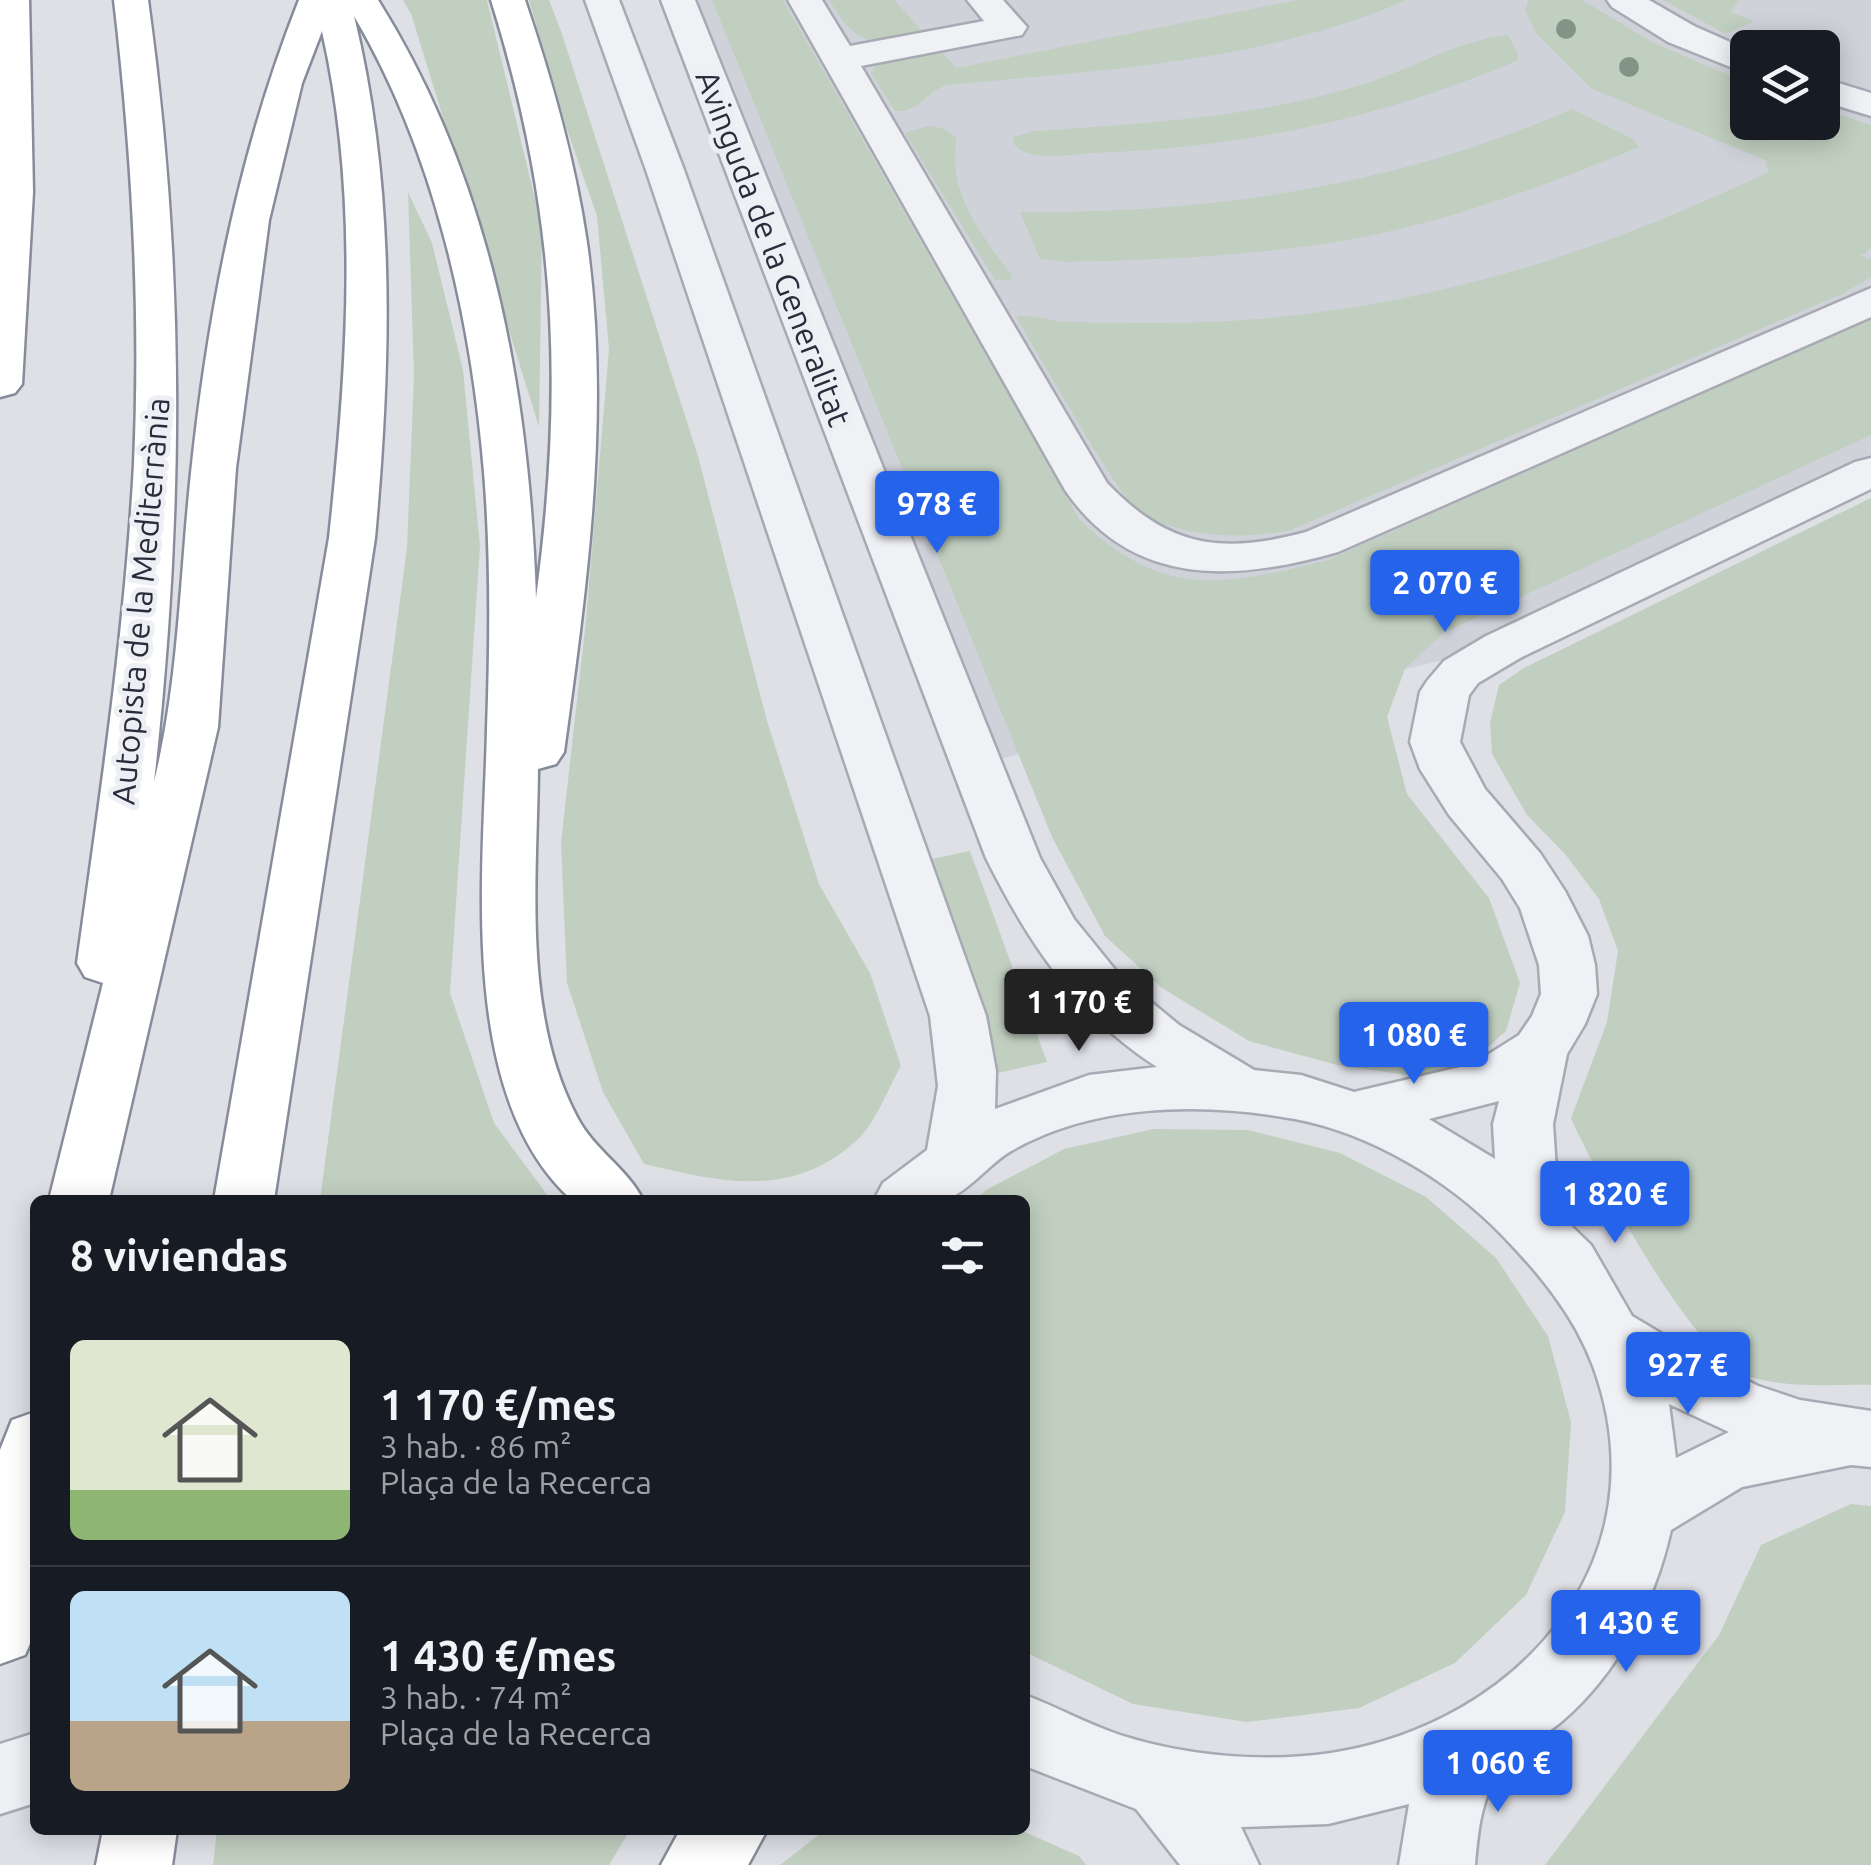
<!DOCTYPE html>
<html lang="es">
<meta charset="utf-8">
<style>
body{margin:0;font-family:Ubuntu,sans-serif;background:#20242c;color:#f1f3f6;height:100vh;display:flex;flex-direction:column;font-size:38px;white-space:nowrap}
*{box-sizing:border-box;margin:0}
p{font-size:32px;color:#9ea1a6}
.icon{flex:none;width:55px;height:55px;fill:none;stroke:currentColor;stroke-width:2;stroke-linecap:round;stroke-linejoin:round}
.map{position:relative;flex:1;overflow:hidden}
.details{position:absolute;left:30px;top:1195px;width:1000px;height:640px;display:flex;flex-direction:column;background:#171b24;border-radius:15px;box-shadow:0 5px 25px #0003}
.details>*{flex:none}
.buttons{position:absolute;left:1730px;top:30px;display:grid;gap:20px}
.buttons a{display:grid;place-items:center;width:110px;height:110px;border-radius:15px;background:#171b24;box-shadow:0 5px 25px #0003;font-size:50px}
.price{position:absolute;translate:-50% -85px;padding:0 22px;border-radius:10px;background:#2563eb;color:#fff;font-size:32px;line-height:65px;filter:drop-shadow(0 2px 5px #0008)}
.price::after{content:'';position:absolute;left:50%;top:60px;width:30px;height:22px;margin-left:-15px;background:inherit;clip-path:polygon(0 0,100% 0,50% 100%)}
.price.active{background:#222;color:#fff}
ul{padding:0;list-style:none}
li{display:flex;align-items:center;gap:30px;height:250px;padding:0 40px}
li+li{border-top:2px solid #363941}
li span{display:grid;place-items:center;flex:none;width:280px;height:200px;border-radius:15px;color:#555}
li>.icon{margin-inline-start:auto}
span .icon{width:120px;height:120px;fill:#fffc;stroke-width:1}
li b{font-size:42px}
h2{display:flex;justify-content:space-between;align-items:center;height:120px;padding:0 40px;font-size:42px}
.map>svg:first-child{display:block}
.built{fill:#d0d2da;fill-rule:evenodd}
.green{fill:#c1cfc0}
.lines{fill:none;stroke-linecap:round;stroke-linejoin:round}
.minor-casing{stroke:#a8aab3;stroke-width:5}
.highway-casing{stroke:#878c9b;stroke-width:5}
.minor{fill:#f0f1f5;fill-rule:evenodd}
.highway{fill:#fff;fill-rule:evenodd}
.tree{fill:#839486}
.labels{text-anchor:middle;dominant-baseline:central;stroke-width:10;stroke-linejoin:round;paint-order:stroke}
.street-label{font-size:32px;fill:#292c3b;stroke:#edeff4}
</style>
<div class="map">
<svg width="1871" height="1865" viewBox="0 0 1871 1865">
<rect width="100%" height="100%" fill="#dee0e6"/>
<!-- built -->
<path class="built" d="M672,0H1871V474L1503,647L976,764ZM1748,48H1822V122H1748Z"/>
<!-- green -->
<g class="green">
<path d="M403,0H487L542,228L539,427L411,14Z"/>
<path d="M529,0H549L561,31L698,456L767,721L819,884L870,973L901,1066C888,1088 876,1123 857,1140C792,1200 721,1182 644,1164L603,1092L567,983L561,843L586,620L609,349L597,216L563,118Z"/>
<path d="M712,0H783L1079,519C1163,600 1223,586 1328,560L1871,319V435L1443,633L1405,669L1387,717L1407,794L1489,898L1520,983L1506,1031L1471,1062L1421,1077L1337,1065L1249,1041L1162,988L1105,936L1052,837Z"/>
<path d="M829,0H894L923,32C870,45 859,49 829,0Z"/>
<path d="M1297,0H1407C1261,63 1104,70 948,85C924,91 921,113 895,111L871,73L879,60L937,48L957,68Z"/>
<path d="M1528,0H1582L1654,43L1747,83L1748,122H1822L1823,109L1871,125V249L1860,256L1871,259V277L1844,293L1291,530C1242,540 1184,538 1140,513C1121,502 1034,346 1016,317C1033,313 1051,322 1069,322C1127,323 1185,324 1244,320C1429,307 1602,252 1768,172L1765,160L1592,89L1536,33L1525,11Z"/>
<path d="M1663,0H1740L1730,12L1754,21L1726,34Z"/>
<path d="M1508,35L1518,53V60C1382,119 1241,148 1093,153C1071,154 1028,164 1013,143L1014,137L1034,131C1141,124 1250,118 1354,87C1405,73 1456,40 1508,35Z"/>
<path d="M1572,109L1633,139L1639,147C1546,186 1447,222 1347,240C1254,256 1159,260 1065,262L1040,259L1020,212C1209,214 1398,186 1572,109Z"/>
<path d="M928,126L943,128L957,138C946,193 982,234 1012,276L1011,280H995L905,133Z"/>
<path d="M408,192L432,243L463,370L480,546L450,993L494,1123L551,1200H320L407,548L414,376Z"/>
<path d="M1871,498V1385C1832,1384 1786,1389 1748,1376C1695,1359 1595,1173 1571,1118L1607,1022L1618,951L1599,899L1565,854L1527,815L1492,754L1490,723L1499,685L1524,668Z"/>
<path d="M970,851L1047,1062L998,1073L927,860Z"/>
<path d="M1154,1129L1248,1130L1340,1153L1426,1197L1496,1258L1548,1336L1571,1422L1565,1512L1526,1595L1455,1663L1359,1708L1247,1722L1133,1704L1025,1652V1200H976L986,1190L1064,1149Z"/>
<path d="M1851,1504L1871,1506V1865H1545L1719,1635L1761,1545Z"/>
<path d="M217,1830H630L609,1865H213Z"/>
<path d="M825,1830H1020L1079,1856L1086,1865H780Z"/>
</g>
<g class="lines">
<!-- minor casing -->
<g class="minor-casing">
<g id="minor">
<path d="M585,0H619L684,170L986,1016L996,1071L995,1109L1089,1075L1157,1067C1076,1015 1028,942 986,858L661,0H695L1040,858L1074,919L1121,977L1179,1025L1254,1070L1301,1075L1354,1092L1473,1064L1519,1035L1532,1016L1541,994L1539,965L1520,908L1502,879L1449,815L1420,769L1410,742L1420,692L1427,681L1444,661L1486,636L1855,462L1871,458V489L1520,658L1478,683L1469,695L1460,742L1485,789L1540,853L1565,891L1588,936L1595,965L1597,994L1585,1024L1567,1054L1553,1124L1559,1214L1591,1245L1632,1316L1697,1355L1758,1386L1800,1400L1871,1411V1467L1851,1465L1742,1487L1671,1530C1655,1602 1617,1675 1561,1722C1546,1735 1507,1755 1500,1769C1481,1800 1478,1830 1475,1865H1399L1409,1804L1328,1824L1241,1827L1259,1865H1180L1136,1809L1025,1766V1695C1057,1707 1087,1724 1120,1735C1186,1756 1262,1763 1331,1753C1518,1724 1665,1561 1593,1366C1574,1315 1539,1273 1501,1234C1449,1180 1370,1133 1295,1119C1203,1102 1095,1103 1011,1151C989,1164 973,1187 950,1198C936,1205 892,1200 874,1200L883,1183L927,1150L938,1086L930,1016L646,170ZM1499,1101L1493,1124L1495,1159L1429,1119ZM1669,1404L1729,1432L1676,1458Z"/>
<path d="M788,0H822L850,46L984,21L967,0H1003L1027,27L1022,35L861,66L1107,483C1168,547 1221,555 1306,532L1871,288V317L1338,552C1236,581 1133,589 1065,490Z"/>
<path d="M1607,0H1649L1694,26L1748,50V74L1668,42L1612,7Z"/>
<path d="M1822,78L1871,93V116L1822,101Z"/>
<path d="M35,1733V1803L0,1814V1744Z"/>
</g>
</g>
<!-- highway casing -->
<g class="highway-casing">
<g id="highway">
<path d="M0,0H29L33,192L22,384L15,393L0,397Z"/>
<path d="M114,0H148C185,267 184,514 154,782C179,681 180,576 191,473C208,311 239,151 299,0H378C491,180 529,389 536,598C565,384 556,206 491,0H525C552,80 575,160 587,243C611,413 587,584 564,752L556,764L538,769C537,882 522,1013 577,1117C594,1150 627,1168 643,1200H572C456,1096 484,869 487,729C490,644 491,557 484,472C471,317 434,151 354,16C396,189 391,362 375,538L274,1200H214L329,538C347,369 360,198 322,31L302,83L269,220L236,468L218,727L109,1200H49L103,983L85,977L77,963C100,797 125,631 134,464C141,309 132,154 114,0Z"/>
<path d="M35,1412V1632L25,1655L0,1664V1450L12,1420Z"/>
<path d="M103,1830H177L172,1865H96Z"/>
<path d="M680,1830H767L748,1865H661Z"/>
</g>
</g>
<!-- minor -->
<use href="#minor" class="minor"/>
<!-- highway -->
<use href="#highway" class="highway"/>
</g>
<!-- trees -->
<g class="tree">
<circle cx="1566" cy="29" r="10"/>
<circle cx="1629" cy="67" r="10"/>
</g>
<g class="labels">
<!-- street labels -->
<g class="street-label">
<text transform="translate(774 248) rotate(69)">Avinguda de la Generalitat</text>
<text transform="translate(140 601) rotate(-85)">Autopista de la Mediterrània</text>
</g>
</g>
</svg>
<div class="buttons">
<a><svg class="icon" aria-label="layers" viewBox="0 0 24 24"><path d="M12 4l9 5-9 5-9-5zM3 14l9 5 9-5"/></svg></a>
</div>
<b class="price" style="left:937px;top:556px">978 €</b>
<b class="price" style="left:1445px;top:635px">2 070 €</b>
<b class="price active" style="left:1079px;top:1054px">1 170 €</b>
<b class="price" style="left:1414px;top:1087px">1 080 €</b>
<b class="price" style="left:1615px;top:1246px">1 820 €</b>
<b class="price" style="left:1688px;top:1417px">927 €</b>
<b class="price" style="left:1626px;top:1675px">1 430 €</b>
<b class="price" style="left:1498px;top:1815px">1 060 €</b>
<section class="details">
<h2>8 viviendas<svg class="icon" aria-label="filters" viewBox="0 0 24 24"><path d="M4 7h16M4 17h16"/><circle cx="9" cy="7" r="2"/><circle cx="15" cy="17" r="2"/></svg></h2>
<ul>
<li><span style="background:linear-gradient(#dfe7d0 75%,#8fb573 0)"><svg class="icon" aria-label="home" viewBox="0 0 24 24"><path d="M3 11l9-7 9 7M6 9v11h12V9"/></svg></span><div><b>1 170 €/mes</b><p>3 hab. · 86 m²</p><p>Plaça de la Recerca</p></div></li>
<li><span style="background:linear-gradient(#bfe0f5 65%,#b9a48a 0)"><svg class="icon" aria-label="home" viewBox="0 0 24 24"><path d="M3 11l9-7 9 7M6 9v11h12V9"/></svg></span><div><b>1 430 €/mes</b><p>3 hab. · 74 m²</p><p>Plaça de la Recerca</p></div></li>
</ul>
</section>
</div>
